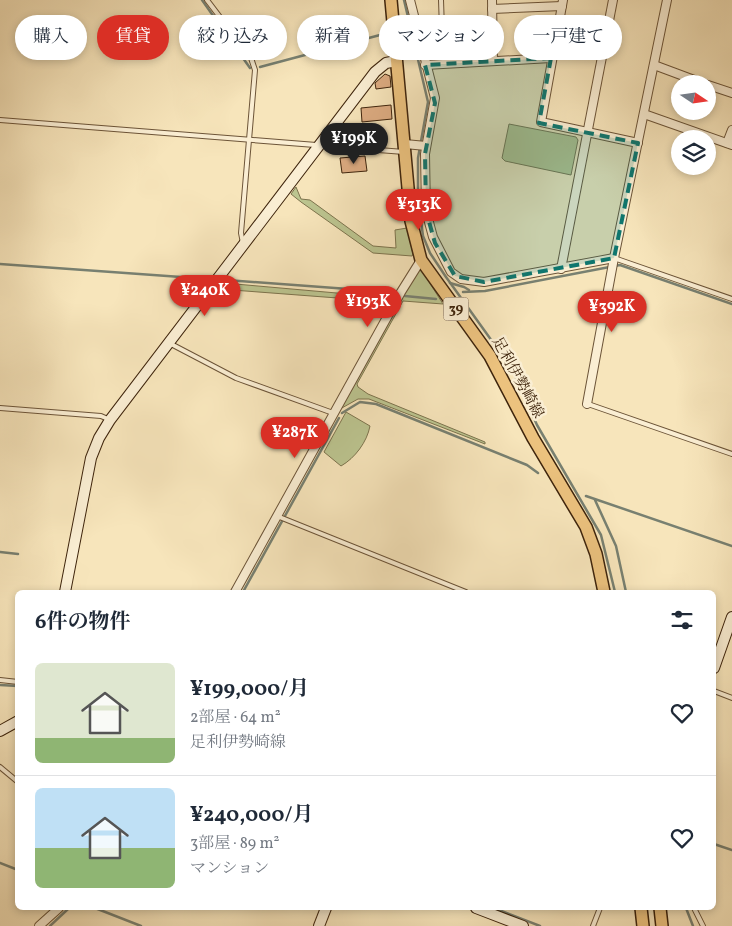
<!DOCTYPE html>
<html lang="ja">
<meta charset="utf-8">
<style>
body{margin:0;font-family:Vollkorn,"Noto Serif JP",serif;background:#f6f6f7;color:#1f2937;height:100vh;display:flex;flex-direction:column;font-size:19px;white-space:nowrap}
*{box-sizing:border-box;margin:0}
p{font-size:16px;color:#747a83}
.icon{flex:none;width:28px;height:28px;fill:none;stroke:currentColor;stroke-width:2;stroke-linecap:round;stroke-linejoin:round}
.map{position:relative;flex:1;overflow:hidden}
.details{position:absolute;left:15px;top:590px;width:701px;height:320px;display:flex;flex-direction:column;background:#fff;border-radius:8px;box-shadow:0 2px 8px #0003}
.details>*{flex:none}
.guide{position:absolute;left:15px;top:15px;width:702px;height:45px;display:flex;gap:10px}
.needle{width:32px;rotate:103deg}
.tools{position:absolute;left:671px;top:75px;display:grid;gap:10px}
.tools a{display:grid;place-items:center;width:45px;height:45px;border-radius:50%;background:#fff;box-shadow:0 2px 8px #0003;font-size:25px}
.price{position:absolute;translate:-50% -42px;padding:0 11px;border-radius:18px;background:#d93025;color:#fff;font-size:16px;line-height:32px;filter:drop-shadow(0 1px 2px #0008)}
.price::after{content:'';position:absolute;left:50%;top:30px;width:15px;height:11px;margin-left:-8px;background:inherit;clip-path:polygon(0 0,100% 0,50% 100%)}
.price.selected{background:#222;color:#fff}
ul{padding:0;list-style:none}
li{display:flex;align-items:center;gap:15px;height:125px;padding:0 20px}
li+li{border-top:1px solid #e0e1e3}
li span{display:grid;place-items:center;flex:none;width:140px;height:100px;border-radius:8px;color:#555}
li>.icon{margin-inline-start:auto}
span .icon{width:60px;height:60px;fill:#fffc;stroke-width:1}
li b{font-size:21px}
h2{display:flex;justify-content:space-between;align-items:center;height:60px;padding:0 20px;font-size:21px}
.pill{padding:0 18px;border-radius:22px;background:#fff;box-shadow:0 2px 8px #0003;font-size:18px;line-height:45px}
.pill.selected{background:#d93025;color:#fff}
.map>svg:first-child{display:block}
.green{fill:#bcc590;stroke:#7d744e}
.lines{fill:none;stroke-linecap:round;stroke-linejoin:round}
.stream{stroke:#788071;stroke-width:2.5}
.building{fill:#dcab81;stroke:#3e240c}
.lane-casing{stroke:#6c5438;stroke-width:6}
.street-casing{stroke:#6c5438;stroke-width:10}
.secondary-casing{stroke:#3e240c;stroke-width:12}
.primary-casing{stroke:#3e240c;stroke-width:14}
.lane{stroke:#faeed3;stroke-width:4}
.street{stroke:#faeed3;stroke-width:8}
.secondary{stroke:#faeed3;stroke-width:10}
.primary{stroke:#ecc27e;stroke-width:11}
.marked{fill:#0f766e;fill-opacity:0.2;stroke:#0f766e;stroke-width:4;stroke-dasharray:10 6;stroke-linejoin:round}
.labels{text-anchor:middle;dominant-baseline:central;stroke-width:5;stroke-linejoin:round;paint-order:stroke}
.shield{fill:#faeed3;stroke:#766148;stroke-width:1}
.shield-label{font-size:14px;font-weight:bold;fill:#3e240c}
.street-label{font-size:15px;fill:#3e240c;stroke:#faeed3}
</style>
<div class="map">
<svg width="732" height="926" viewBox="0 0 732 926">
<rect width="100%" height="100%" fill="#f7e5bb"/>
<filter id="stains"><feTurbulence type="fractalNoise" baseFrequency=".004" numOctaves="4"/><feColorMatrix values="0 0 0 0 .2 0 0 0 0 .09 0 0 0 0 .02 0 0 0 .5 -.17"/></filter>
<radialGradient id="worn" r=".72"><stop offset=".6" stop-color="#630" stop-opacity="0"/><stop offset="1" stop-color="#630" stop-opacity=".3"/></radialGradient>
<!-- green -->
<g class="green">
<path d="M509,124L576,137L578,140L571,175L505,161L502,158Z"/>
<path d="M296,187L301,199L310,200L373,246L396,248L395,230L407,228L413,254L412,256L373,253L301,202L291,194Z"/>
<path d="M419,266L443,304L403,301L357,384L358,387L368,394L485,442V444L369,399H358L340,409Z"/>
<path d="M224,283L393,298L390,302L219,289Z"/>
<path d="M346,412L370,426C367,442 355,458 341,466L324,452Z"/>
</g>
<g class="lines">
<!-- stream -->
<g class="stream">
<path d="M202,0L250,68"/>
<path d="M404,0L428,102L418,158V197L423,236L430,253L446,277L512,369L537,425L601,535L615,592"/>
<path d="M260,67L380,35"/>
<path d="M0,264L209,279"/>
<path d="M226,280L389,292"/>
<path d="M450,283L464,287L469,290"/>
<path d="M463,292L485,291L620,265L732,304"/>
<path d="M405,296L436,299"/>
<path d="M342,413L360,402L376,404L527,465L538,473"/>
<path d="M586,496L732,546"/>
<path d="M595,500L616,546L626,592"/>
<path d="M0,552L18,554"/>
<path d="M243,592L339,418"/>
<path d="M0,685L18,686"/>
<path d="M714,844L732,850"/>
<path d="M0,863L18,870"/>
<path d="M95,908L141,926"/>
<path d="M494,908L540,926"/>
<path d="M686,908L693,926"/>
<path d="M50,926L69,908"/>
</g>
</g>
<!-- building -->
<g class="building">
<path d="M385,74L390,76L391,87L376,89L375,83Z"/>
<path d="M391,105L392,119L362,122L361,108Z"/>
<path d="M365,156L367,171L342,173L340,158Z"/>
</g>
<g class="lines">
<!-- lane casing -->
<g class="lane-casing">
<g id="lane">
<path d="M207,0L251,58L255,70L241,233L243,243"/>
<path d="M441,0L442,29L445,35H492"/>
<path d="M0,120L404,152"/>
<path d="M614,258L732,299"/>
<path d="M171,344L236,378L333,413"/>
<path d="M588,404L732,454"/>
<path d="M0,408L101,416L110,420"/>
<path d="M277,516L466,592"/>
<path d="M0,680L18,682"/>
<path d="M714,691L732,698"/>
<path d="M0,767L18,782"/>
<path d="M694,908L703,926"/>
<path d="M593,926L600,908"/>
</g>
</g>
<!-- street casing -->
<g class="street-casing">
<g id="street">
<path d="M410,0L435,98L425,154L426,211L433,237L451,272L461,279L484,282L614,258"/>
<path d="M492,0L493,61"/>
<path d="M563,0L541,122L638,143"/>
<path d="M492,9L562,6"/>
<path d="M425,65L551,58"/>
<path d="M654,65L705,84"/>
<path d="M708,85L732,93"/>
<path d="M644,114L732,145"/>
<path d="M727,143L732,130"/>
<path d="M405,144L426,146"/>
<path d="M561,269L613,0"/>
<path d="M587,404L614,258L667,0"/>
<path d="M235,592L401,292L421,260"/>
<path d="M39,926L59,908"/>
</g>
</g>
<!-- secondary casing -->
<g class="secondary-casing">
<g id="secondary">
<path d="M65,592L91,458L99,438L110,420L375,72L386,63L396,61"/>
<path d="M714,668L732,617"/>
<path d="M0,731L18,721"/>
<path d="M476,908L523,926"/>
<path d="M319,926L326,908"/>
</g>
</g>
<!-- primary casing -->
<g class="primary-casing">
<g id="primary">
<path d="M391,0L411,221L421,260L490,356L533,438L586,527L596,554L604,592"/>
<path d="M641,908L643,926"/>
<path d="M660,908L662,926"/>
</g>
</g>
<!-- lane -->
<use href="#lane" class="lane"/>
<!-- street -->
<use href="#street" class="street"/>
<!-- secondary -->
<use href="#secondary" class="secondary"/>
<!-- primary -->
<use href="#primary" class="primary"/>
</g>
<!-- marked area -->
<path class="marked" d="M551,58L539,123L638,143L614,258L484,282L455,276L435,243L426,211L425,154L435,103L425,65Z"/>
<g class="labels">
<!-- shield labels -->
<rect class="shield" x="443.5" y="297.5" width="25" height="23" rx="4"/>
<g class="shield-label">
<text x="456" y="309">39</text>
</g>
<!-- street labels -->
<g class="street-label">
<text transform="translate(517 378) rotate(61)">足利伊勢崎線</text>
</g>
</g>
<rect width="100%" height="100%" filter="url(#stains)"/>
<rect width="100%" height="100%" fill="url(#worn)"/>
</svg>
<div class="tools">
<a><svg class="needle" viewBox="-14 -14 28 28"><path d="M0-13l5 13h-10z" fill="#e53935"/><path d="M0 13l5-13h-10z" fill="#747a83"/></svg></a>
<a><svg class="icon" aria-label="layers" viewBox="0 0 24 24"><path d="M12 4l9 5-9 5-9-5zM3 14l9 5 9-5"/></svg></a>
</div>
<b class="price selected" style="left:354px;top:165px">¥199K</b>
<b class="price" style="left:419px;top:231px">¥313K</b>
<b class="price" style="left:205px;top:317px">¥240K</b>
<b class="price" style="left:368px;top:328px">¥193K</b>
<b class="price" style="left:612px;top:333px">¥392K</b>
<b class="price" style="left:295px;top:459px">¥287K</b>
<div class="guide">
<a class="pill">購入</a>
<a class="pill selected">賃貸</a>
<a class="pill">絞り込み</a>
<a class="pill">新着</a>
<a class="pill">マンション</a>
<a class="pill">一戸建て</a>
</div>
<section class="details">
<h2>6件の物件<svg class="icon" aria-label="filters" viewBox="0 0 24 24"><path d="M4 7h16M4 17h16"/><circle cx="9" cy="7" r="2"/><circle cx="15" cy="17" r="2"/></svg></h2>
<ul>
<li><span style="background:linear-gradient(#dfe7d0 75%,#8fb573 0)"><svg class="icon" aria-label="home" viewBox="0 0 24 24"><path d="M3 11l9-7 9 7M6 9v11h12V9"/></svg></span><div><b>¥199,000/月</b><p>2部屋 · 64 m²</p><p>足利伊勢崎線</p></div><svg class="icon" aria-label="heart" viewBox="0 0 24 24"><path d="M12 20l-8-8c-3-5 5-10 8-4 3-6 11-1 8 4z"/></svg></li>
<li><span style="background:linear-gradient(#bfe0f5 60%,#8fb573 0)"><svg class="icon" aria-label="home" viewBox="0 0 24 24"><path d="M3 11l9-7 9 7M6 9v11h12V9"/></svg></span><div><b>¥240,000/月</b><p>3部屋 · 89 m²</p><p>マンション</p></div><svg class="icon" aria-label="heart" viewBox="0 0 24 24"><path d="M12 20l-8-8c-3-5 5-10 8-4 3-6 11-1 8 4z"/></svg></li>
</ul>
</section>
</div>
